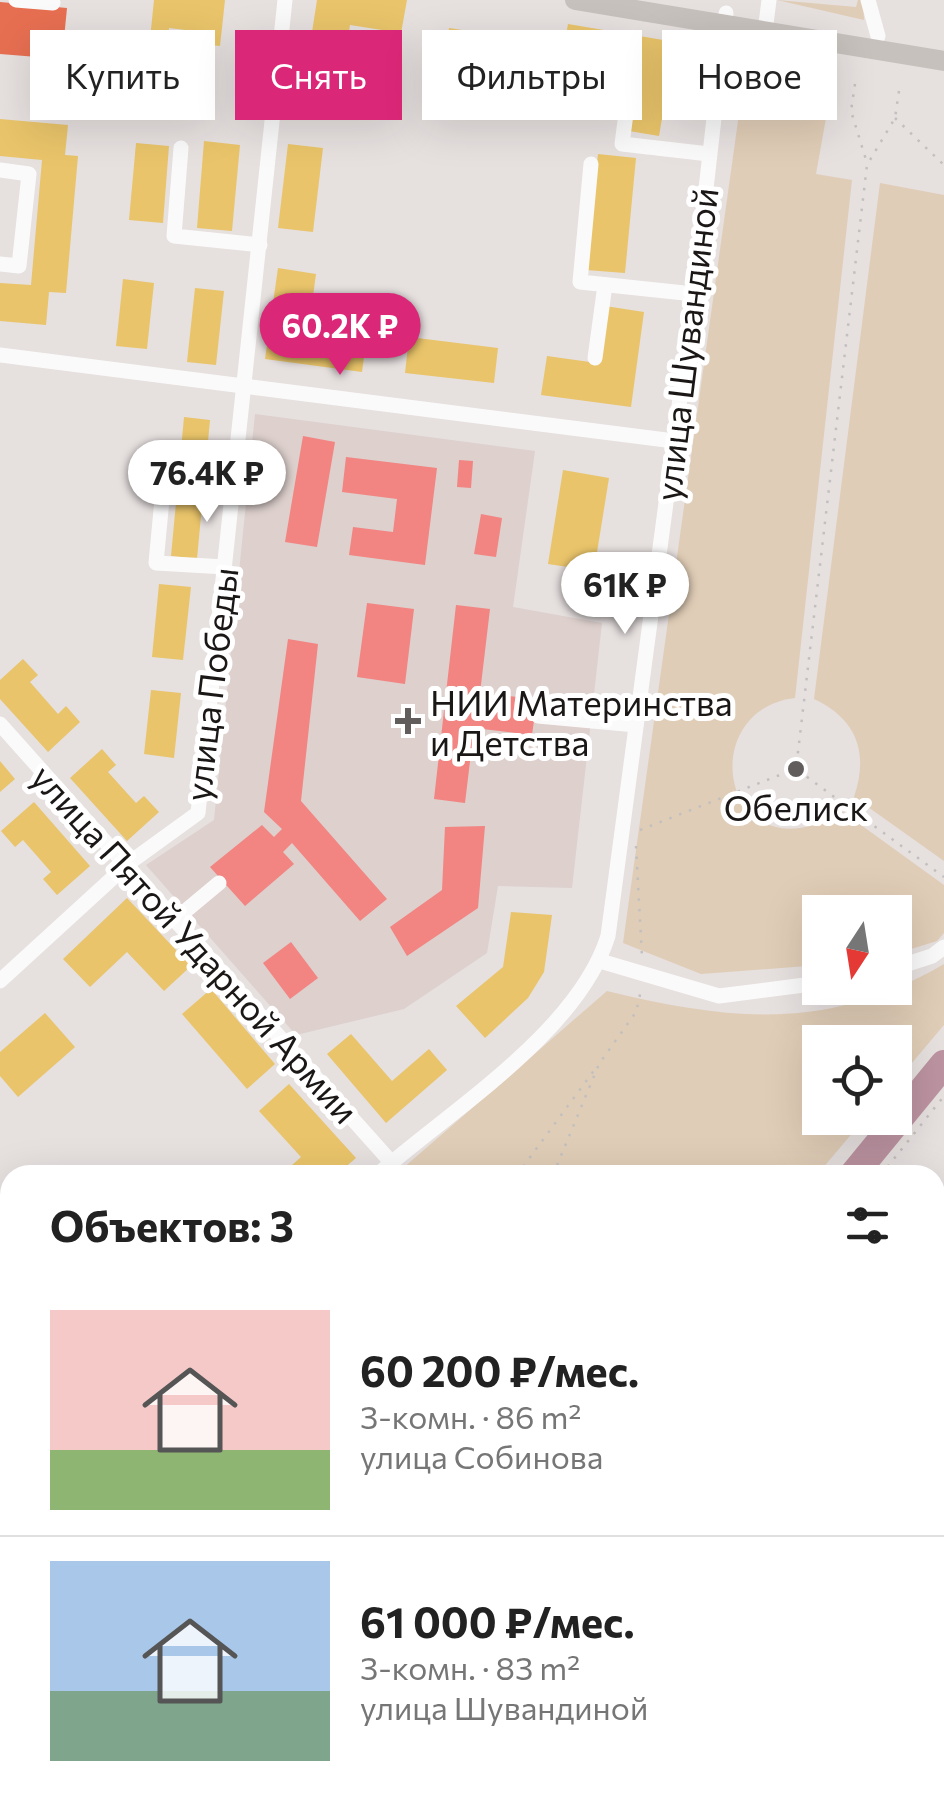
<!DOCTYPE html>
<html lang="ru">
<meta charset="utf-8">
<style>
body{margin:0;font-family:Commissioner,sans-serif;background:#f6f6f6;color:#222;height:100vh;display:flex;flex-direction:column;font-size:38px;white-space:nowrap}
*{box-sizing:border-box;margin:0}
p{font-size:32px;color:#767676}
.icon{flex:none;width:55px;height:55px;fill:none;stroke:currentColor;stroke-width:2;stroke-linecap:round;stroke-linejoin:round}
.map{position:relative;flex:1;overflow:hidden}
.details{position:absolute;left:0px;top:1165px;width:945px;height:642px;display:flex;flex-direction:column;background:#fff;border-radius:30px 30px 0 0;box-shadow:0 10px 40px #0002}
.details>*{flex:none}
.guide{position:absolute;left:30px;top:30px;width:885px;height:90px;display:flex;gap:20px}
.needle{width:65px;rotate:192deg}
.buttons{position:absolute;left:802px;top:895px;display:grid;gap:20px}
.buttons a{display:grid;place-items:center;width:110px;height:110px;border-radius:0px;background:#fff;box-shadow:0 10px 40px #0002;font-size:50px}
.price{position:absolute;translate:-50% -85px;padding:0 22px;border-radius:35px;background:#fff;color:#222;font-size:32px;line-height:65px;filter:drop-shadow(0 2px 5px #0008)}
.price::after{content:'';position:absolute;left:50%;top:60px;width:30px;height:22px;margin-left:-15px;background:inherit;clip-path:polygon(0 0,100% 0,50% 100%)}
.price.selected{background:#db2777;color:#fff}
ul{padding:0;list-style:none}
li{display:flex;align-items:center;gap:30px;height:250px;padding:0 50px}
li+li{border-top:2px solid #e0e0e0}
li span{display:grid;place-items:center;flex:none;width:280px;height:200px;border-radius:0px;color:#555}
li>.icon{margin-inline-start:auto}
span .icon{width:120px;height:120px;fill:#fffc;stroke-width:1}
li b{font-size:42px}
h2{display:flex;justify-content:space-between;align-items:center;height:120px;padding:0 50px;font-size:42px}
.pill{padding:0 35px;border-radius:0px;background:#fff;box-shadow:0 10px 40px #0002;font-size:35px;line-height:90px}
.pill.selected{background:#db2777;color:#fff}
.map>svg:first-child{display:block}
.built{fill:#ddd0cd}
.green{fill:#e0cdb7}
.homes{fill:#e9c46a}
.shops{fill:#e76f51}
.health{fill:#f28482}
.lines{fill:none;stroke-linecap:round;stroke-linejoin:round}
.river{stroke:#bc93a1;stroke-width:28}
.path{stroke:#c2c0bf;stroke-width:2.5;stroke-dasharray:2.5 8;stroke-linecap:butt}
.minor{stroke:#fbfafa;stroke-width:15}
.major{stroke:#c7c1bd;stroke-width:20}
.poi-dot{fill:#615d5c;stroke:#fff;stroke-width:4}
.labels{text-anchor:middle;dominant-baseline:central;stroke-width:10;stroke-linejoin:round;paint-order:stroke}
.street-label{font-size:35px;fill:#1a1716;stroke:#fff}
.poi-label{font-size:35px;fill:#1a1716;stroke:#fff;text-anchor:start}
</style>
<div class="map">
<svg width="944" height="1806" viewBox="0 0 944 1806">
<rect width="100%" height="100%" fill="#e6e0df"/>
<!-- built -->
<path class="built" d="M255,414L535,451L513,607L602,623L572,888L498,886L487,953L404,1009L296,1035L146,865L214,820Z"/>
<!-- green -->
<g class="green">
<path d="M777,0L856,7L858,0H863L864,20Z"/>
<path d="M760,57L796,62L825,73L831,90L816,174L852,180L795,698C692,710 722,882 843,812L944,885V933L937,941L895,954V912H820V965L701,974L623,943L744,78Z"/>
<path d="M880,183L944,195V861L854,797C869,753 857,719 814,699Z"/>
<path d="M944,964V1025L895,1083V1042H820V1118H865L817,1175H395L607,991C731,1021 828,1032 944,964Z"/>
<path d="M10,1513V1740L0,1750V1522Z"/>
<path d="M190,1798H931L939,1806H169Z"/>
</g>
<!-- homes -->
<g class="homes">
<path d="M154,0H225L220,46L201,44L202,32L169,28L168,41L150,39Z"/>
<path d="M317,0H407L401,33L350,25L341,83L305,77Z"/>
<path d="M568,24L675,42L659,136L629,131L639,72L562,59Z"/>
<path d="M449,28L539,42L533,79L444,65Z"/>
<path d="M0,119L68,125L65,155L78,156L66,293L49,292L46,325L0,321V283L31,285L42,160L0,156Z"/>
<path d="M204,141L240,145L232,231L197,228Z"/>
<path d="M136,143L169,146L163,223L129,220Z"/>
<path d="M288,144L323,148L313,232L278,228Z"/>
<path d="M598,154L636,158L625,273L586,270Z"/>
<path d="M278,268L316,274L309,326L367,334L362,372L265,359Z"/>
<path d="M123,279L154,283L147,349L116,346Z"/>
<path d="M195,288L224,291L216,365L187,362Z"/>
<path d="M605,306L644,312L631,407L541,395L547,356L597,363Z"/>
<path d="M409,337L498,348L494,383L405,373Z"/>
<path d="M184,417L210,420L197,559L171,556Z"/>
<path d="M563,470L609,478L594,571L548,564Z"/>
<path d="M159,584L191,587L183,660L152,657Z"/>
<path d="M23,659L38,675L30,682L58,714L66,706L80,722L48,752L0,699V680Z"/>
<path d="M151,690L181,693L174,758L144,754Z"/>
<path d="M102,749L116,765L108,772L136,803L144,796L159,812L127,841L70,778Z"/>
<path d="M0,761L15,779L0,792Z"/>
<path d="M34,802L90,866L57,895L43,879L51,872L23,840L15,847L1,831Z"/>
<path d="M127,898L191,966L164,991L127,952L90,987L63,959Z"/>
<path d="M511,912L552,915L544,972L528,998L485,1038L456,1006L503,967Z"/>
<path d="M211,989L275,1064L247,1089L182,1014Z"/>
<path d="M45,1013L75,1047L18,1097L0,1076V1052Z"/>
<path d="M351,1034L392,1081L429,1049L447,1070L386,1123L327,1054Z"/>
<path d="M289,1084L356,1158L336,1175H281L301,1157L259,1111Z"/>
<path d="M0,1398L10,1409V1462L0,1451Z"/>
</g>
<!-- shops -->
<path class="shops" d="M0,2L67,8L62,59L0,54Z"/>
<!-- health -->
<g class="health">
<path d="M303,436L335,442L317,547L285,542Z"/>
<path d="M346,457L437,468L425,565L349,555L353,527L393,532L397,499L342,492Z"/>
<path d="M459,460L473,461L471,488L457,487Z"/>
<path d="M481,514L502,518L496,557L474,554Z"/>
<path d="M367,603L414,609L405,684L357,677Z"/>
<path d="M456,605L490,609L480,693L537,699L532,735L474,728L465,803L434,799Z"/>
<path d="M288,639L318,644L301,801L387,899L360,921L292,843L283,852L294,864L245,906L210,867L262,825L274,837L282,829L264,812Z"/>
<path d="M485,826L478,908L407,956L390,927L442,890L445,827Z"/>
<path d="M291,942L318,978L290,999L263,963Z"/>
</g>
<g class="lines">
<!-- river -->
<g class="river">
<path d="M853,1175L944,1064"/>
<path d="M0,1785L10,1764"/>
</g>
<!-- path -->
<g class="path">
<path d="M855,84L851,111L867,163"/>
<path d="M899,91L895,118L867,165L796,769L944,877"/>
<path d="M895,118L944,165"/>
<path d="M640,830L795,769"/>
<path d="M636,846L642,957"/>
<path d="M517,1175L595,1069"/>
<path d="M553,1175L599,1064L636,1012L641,990"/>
<path d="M881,1175L944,1096"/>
<path d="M0,1608L10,1602"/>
<path d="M398,1798L415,1806"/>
<path d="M912,1798L919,1806"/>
<path d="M21,1806L26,1798"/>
<path d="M157,1806L167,1798"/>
</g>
<!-- minor -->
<g class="minor">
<path d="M16,0L53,3"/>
<path d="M868,0L878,36"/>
<path d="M765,32L769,0"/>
<path d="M570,66L631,76L622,144L709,154"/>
<path d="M181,148L174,236L260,245"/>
<path d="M591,164L580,282L694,294"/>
<path d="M0,170L29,174L19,266L0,264"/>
<path d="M0,355L674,441"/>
<path d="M595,358L605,285"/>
<path d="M166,457L156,563L225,567"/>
<path d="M538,716L636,725"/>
<path d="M0,724L391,1162"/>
<path d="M177,918L219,883"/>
<path d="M600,961L719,996L820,983"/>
<path d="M895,968L932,956L944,947"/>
<path d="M0,981L129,863L198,813L285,0"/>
<path d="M377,1175C451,1110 578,1032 608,936L694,294L726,13"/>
<path d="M935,1283L944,1274"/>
<path d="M935,1473L944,1483"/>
<path d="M935,1500L944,1490"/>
<path d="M0,1507L10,1498"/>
<path d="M935,1774L944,1784"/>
</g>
<!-- major -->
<path class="major" d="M575,0L944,61"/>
</g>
<!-- markers -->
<g class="poi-dot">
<path d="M403 706h10v10h10v10h-10v10h-10v-10h-10v-10h10z"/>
<circle cx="796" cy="769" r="10"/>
</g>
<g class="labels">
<!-- street labels -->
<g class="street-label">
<text transform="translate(685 344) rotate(-83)">улица Шувандиной</text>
<text transform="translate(210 684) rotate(-83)">улица Победы</text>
<text transform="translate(196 943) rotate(48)">улица Пятой Ударной Армии</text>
</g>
<!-- poi labels -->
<g class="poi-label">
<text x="430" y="701">НИИ Материнства<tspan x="430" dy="40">и Детства</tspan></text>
<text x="796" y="806" text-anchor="middle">Обелиск</text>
</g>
</g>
</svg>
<div class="buttons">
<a><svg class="needle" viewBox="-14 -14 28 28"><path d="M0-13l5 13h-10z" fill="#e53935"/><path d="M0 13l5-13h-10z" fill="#767676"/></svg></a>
<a><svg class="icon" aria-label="locate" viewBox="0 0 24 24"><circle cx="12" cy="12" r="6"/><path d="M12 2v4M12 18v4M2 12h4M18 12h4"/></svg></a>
</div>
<b class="price selected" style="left:340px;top:378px">60.2K ₽</b>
<b class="price" style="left:207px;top:525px">76.4K ₽</b>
<b class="price" style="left:625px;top:637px">61K ₽</b>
<div class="guide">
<a class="pill">Купить</a>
<a class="pill selected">Снять</a>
<a class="pill">Фильтры</a>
<a class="pill">Новое</a>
</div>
<section class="details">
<h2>Объектов: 3<svg class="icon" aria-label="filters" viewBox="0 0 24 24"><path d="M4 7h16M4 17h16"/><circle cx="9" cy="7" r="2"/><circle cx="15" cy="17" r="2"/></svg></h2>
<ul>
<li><span style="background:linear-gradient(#f6c9c9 70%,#8fb573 0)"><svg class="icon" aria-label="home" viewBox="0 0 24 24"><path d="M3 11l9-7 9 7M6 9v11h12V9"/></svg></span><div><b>60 200 ₽/мес.</b><p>3-комн. · 86 m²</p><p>улица Собинова</p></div></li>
<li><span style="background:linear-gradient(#a9c7e8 65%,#7fa58c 0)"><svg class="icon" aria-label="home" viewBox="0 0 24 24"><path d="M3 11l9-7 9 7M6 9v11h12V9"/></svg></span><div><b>61 000 ₽/мес.</b><p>3-комн. · 83 m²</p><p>улица Шувандиной</p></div></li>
</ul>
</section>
</div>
